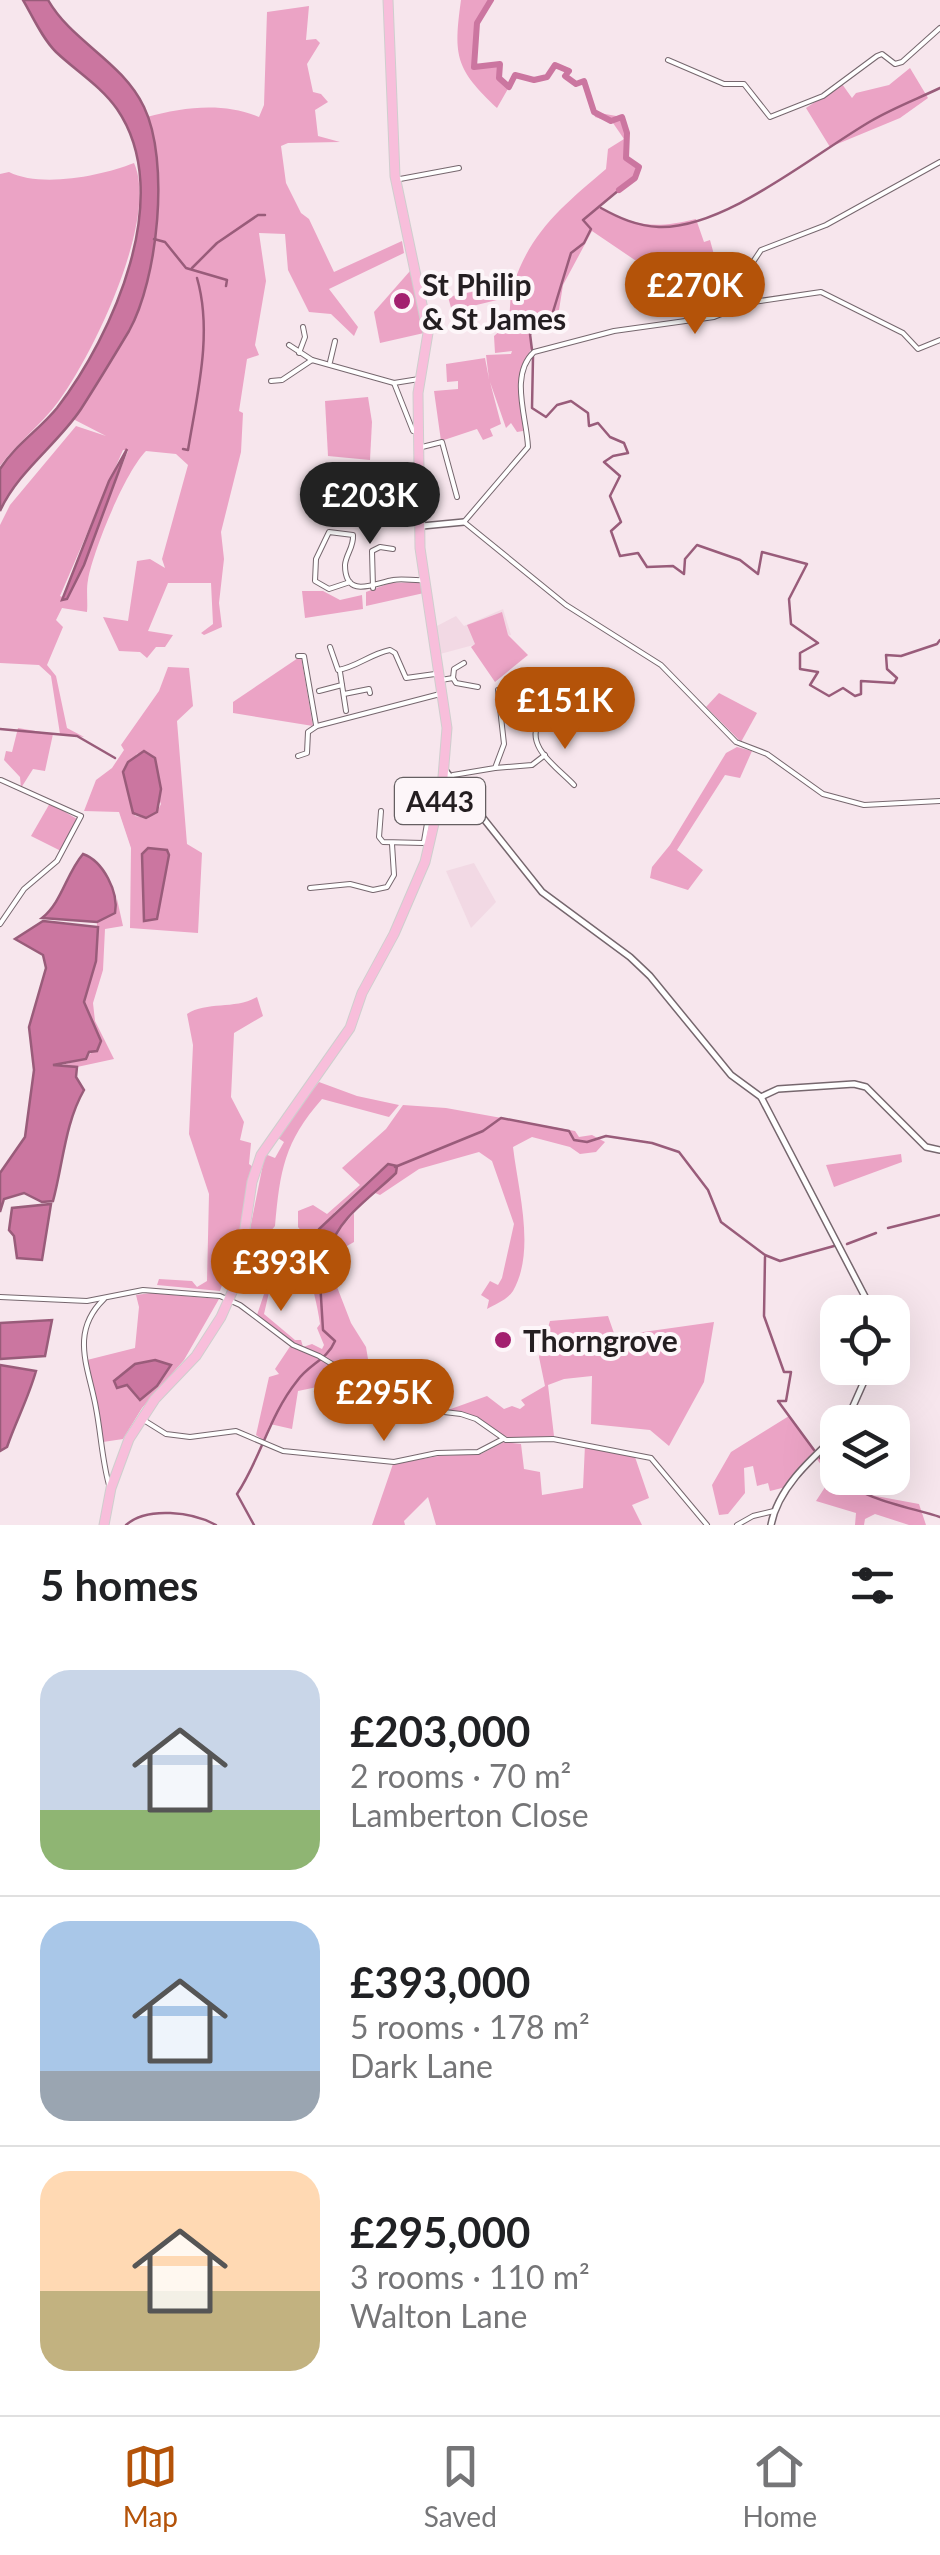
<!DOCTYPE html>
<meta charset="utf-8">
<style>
body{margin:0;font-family:Lato,sans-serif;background:#f6f6f6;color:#202124;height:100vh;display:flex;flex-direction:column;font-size:38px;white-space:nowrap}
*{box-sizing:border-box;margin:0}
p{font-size:32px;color:#757577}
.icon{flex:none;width:55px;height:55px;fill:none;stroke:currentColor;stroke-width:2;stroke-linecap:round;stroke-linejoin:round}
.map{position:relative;height:1525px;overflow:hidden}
.side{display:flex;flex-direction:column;background:#fff;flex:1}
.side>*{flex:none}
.controls{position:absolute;left:820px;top:1295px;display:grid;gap:20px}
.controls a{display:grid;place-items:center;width:90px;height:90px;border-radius:20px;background:#fff;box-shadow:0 10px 40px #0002;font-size:50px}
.price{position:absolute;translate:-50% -85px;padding:0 22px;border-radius:35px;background:#b45309;color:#fff;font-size:32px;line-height:65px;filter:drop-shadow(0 2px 5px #0008)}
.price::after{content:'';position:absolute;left:50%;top:60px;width:30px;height:22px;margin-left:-15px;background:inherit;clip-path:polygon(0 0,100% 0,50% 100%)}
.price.active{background:#222;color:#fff}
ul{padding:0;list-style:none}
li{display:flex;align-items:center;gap:30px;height:250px;padding:0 40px}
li+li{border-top:2px solid #e0e0e0}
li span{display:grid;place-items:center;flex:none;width:280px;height:200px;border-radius:30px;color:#555}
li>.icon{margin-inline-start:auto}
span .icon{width:120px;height:120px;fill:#fffc;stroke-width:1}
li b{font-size:42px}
h2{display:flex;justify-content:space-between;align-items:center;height:120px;padding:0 40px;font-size:42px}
.dock{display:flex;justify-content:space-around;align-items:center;height:140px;border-top:2px solid #e0e0e0;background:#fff;font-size:28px;color:#757577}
.dock a{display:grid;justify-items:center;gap:5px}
.dock .active{color:#b45309}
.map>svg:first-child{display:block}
.built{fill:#f2d9e4}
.green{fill:#eba3c5;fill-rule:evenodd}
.water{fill:#cb76a0;stroke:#995c7a;stroke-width:2.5}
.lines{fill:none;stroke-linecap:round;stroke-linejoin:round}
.stream{stroke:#995c7a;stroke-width:2.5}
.river{stroke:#cb76a0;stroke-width:6}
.minor-casing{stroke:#76676e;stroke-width:6}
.tertiary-casing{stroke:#76676e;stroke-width:8}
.primary-casing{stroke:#cfcece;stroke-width:11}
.minor{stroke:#fff;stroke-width:4}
.tertiary{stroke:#fff;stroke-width:5}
.primary{stroke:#f8bedb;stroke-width:9}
.poi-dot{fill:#a3206f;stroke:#fdf6f9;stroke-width:4}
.labels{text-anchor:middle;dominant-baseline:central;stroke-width:8;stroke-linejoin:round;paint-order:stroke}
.shield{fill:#fdf6f9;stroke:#655f62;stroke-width:2.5}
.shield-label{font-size:28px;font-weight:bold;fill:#241e21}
.poi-label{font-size:30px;font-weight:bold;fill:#241e21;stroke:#fdf6f9;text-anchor:start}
</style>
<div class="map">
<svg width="940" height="1525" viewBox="0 0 940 1525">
<rect width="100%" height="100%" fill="#f7e6ed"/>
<!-- built -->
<g class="built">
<path d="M503,609L511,635L440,654L435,627L456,616L464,626Z"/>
<path d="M474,863L496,902L471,928L446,871Z"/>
</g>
<!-- green -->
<g class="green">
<path d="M461,0H491L477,23L474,66L501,63L499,78L509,87L497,108C456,69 453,57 461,0Z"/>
<path d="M309,6L306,40L316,39L320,43L307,64L313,92L321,94L328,102L315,110L318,136L340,142L288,143L281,146L286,183L301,213L309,219L334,272L402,241L404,253L329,289L358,327L354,336L331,314L309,312L288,270L285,234L259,233L266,281L255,345L259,355L247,359L239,411L243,413L241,452L221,532L224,559L219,603L222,627L204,635L201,633L213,624L211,583H168L148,631L173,635L165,647H156L147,658L140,652L119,651L103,617L128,621L137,561L150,559L165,568L162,559L188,465L176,454L146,451C125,472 93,551 88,580C86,590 88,602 87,612L62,608L56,620L63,627L47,665L56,676L67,728L84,737L60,734L51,676L39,665L0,663V525L10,505L76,426L106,436L73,419C137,335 179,223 147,117C184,107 223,102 259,117L264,105L267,12ZM123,450L128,451L67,599L60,596Z"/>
<path d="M910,68L928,98L900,118L830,147L806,108L842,84L852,98L856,93L889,85Z"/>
<path d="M594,112L622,117L627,133L626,158L639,167L635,178L599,207C636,227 655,229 696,219L704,242L710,240L719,273L750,277L744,300L711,292L689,280L682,292L592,231L563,285L559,310L555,317L541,321L530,334L532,346L520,377L523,431L517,432L511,423L506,428L490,382L501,424L490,429L493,436L483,440L477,429L441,441L434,391L458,389V381L447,382L446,364L485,358L489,379L486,355L511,354L512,351L495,353L494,336L509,323L511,291L497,300L452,311L448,297L514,283C531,231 565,204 606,169L608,149L624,139L613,123L595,117Z"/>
<path d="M134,163C159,218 93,355 58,402C41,425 17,443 0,466V174L9,172C41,188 101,176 134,163Z"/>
<path d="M410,271L424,333L380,343L374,312Z"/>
<path d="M368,397L372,422L370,460L328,456L325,401Z"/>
<path d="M420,582L424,593L366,606V592L390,583Z"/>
<path d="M323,591L340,600L362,595L363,609L305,618L302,591Z"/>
<path d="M502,612L508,635L528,655L495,682L471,647L475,644L467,625Z"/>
<path d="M301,656L313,726L233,713V702Z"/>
<path d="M168,667L189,668L193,706L177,721L187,844L202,853L198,933L130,928L131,848L119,812L84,811L96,780L112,768L124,750L121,745L159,691ZM137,753L161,804L157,812L146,818L135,816L129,793Z"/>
<path d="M719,693L757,713L741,742L706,707Z"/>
<path d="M18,728L53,734L45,771L33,769L21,788L20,777L4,760L6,751L12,752Z"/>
<path d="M737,747L752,751L740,778L725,775L677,850L703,870L688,890L650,878L652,867L670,845L726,753Z"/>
<path d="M50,803L77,819L61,851L31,836Z"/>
<path d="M117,899L123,926L105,929L103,970L93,1003L95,1021L114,1059L77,1067H53L86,1059L101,1041L84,1002L96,961L97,922L115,913Z"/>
<path d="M257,997L263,1016L234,1033L231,1097L244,1122L240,1140L251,1143L249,1164L253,1167L241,1228L220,1291L157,1285L159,1279L192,1281L197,1287L207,1281L209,1194L189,1134L193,1045L187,1014C207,1001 235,1010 257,997Z"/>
<path d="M319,1082L357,1096L399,1105L389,1117L322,1099C284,1142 280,1171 275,1226C261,1241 259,1270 270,1288L264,1314L295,1340H301L303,1347L312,1344L322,1349L324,1345L317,1328L320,1324C316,1291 302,1266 314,1233L304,1234L298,1227V1211L313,1205L327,1214L360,1185L342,1168L386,1129L403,1105L446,1108L575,1131L579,1137L592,1135L605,1142L596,1152L580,1154L570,1147L532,1137L513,1147C518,1190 536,1251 513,1291C507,1300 495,1304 487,1309L489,1300L481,1295L490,1281L498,1285L502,1278L514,1224L492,1161L479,1152L419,1169L380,1195L375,1193L396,1173L380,1170L334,1213L332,1238L354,1213V1242L331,1255L332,1274L351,1323L366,1347L368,1359L363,1373L346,1381L298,1391L292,1429L270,1424L263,1440L256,1435L269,1377L279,1374L275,1369L293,1342L257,1315L265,1291L263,1277L241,1274L265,1154L275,1158L284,1142L275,1136Z"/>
<path d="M901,1154L902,1162L834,1187L826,1165Z"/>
<path d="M151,1293L219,1299L184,1360L142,1408L123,1439L103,1442L87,1360L135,1348L139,1307L136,1295Z"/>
<path d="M608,1316L615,1336L714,1322L704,1382L669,1446L650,1430L591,1424L592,1376L564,1379L548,1385L554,1436L514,1439L501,1435L476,1417L448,1410L487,1396L504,1409L512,1406L520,1409L525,1405L521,1400L545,1386L539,1357L550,1321Z"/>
<path d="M789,1416L815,1451L786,1487L770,1491L768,1483L757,1486L753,1466L744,1468L745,1493L728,1514L719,1515L712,1485L731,1452Z"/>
<path d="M504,1442L521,1444L524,1469L540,1472L542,1495L583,1488L585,1445L635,1457L649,1498L632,1505L642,1525H436L428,1497L404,1521L405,1525H372L393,1464L439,1456L481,1454Z"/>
<path d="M821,1452L838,1478H843L865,1494L919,1504L926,1525H909L875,1514L865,1519L864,1525H855L856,1513L816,1501L831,1478L816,1458Z"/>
</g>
<!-- water -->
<g class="water">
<path d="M23,0H48C72,42 122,61 144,107C170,161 158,279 129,331C114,356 97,384 81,409C57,445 18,471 0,511V469C15,445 39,430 57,408C113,335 176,195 117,109C101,86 76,71 56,52C42,38 33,17 23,0Z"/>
<path d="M127,449L84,565L67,599L62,600L109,481Z"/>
<path d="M144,751L155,758L161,789L157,812L146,818L133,813L123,772L128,762Z"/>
<path d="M148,848L167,850L169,855L157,919L144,921L142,854Z"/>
<path d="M83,854C103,861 119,892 115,913L97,922L42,918C62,902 66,874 83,854Z"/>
<path d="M43,921L98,927L96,961L84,1002L101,1041L97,1051L89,1052L86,1059L53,1065L77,1067L76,1077L84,1090C65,1123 63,1164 53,1201L42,1202L24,1193L4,1199L0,1212V1173L25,1137L34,1070L29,1027L46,968L43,955L15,939Z"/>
<path d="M388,1164L397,1166L396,1173C375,1194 336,1219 330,1250L318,1248L319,1229Z"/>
<path d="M51,1204L42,1260L17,1258L14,1236L9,1230L12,1208Z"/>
<path d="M52,1320L45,1356L0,1359V1323Z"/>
<path d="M155,1360L171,1365L157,1386L140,1400L127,1385L117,1388L114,1381L135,1364Z"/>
<path d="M0,1365L36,1371C28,1399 16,1421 7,1447L0,1451Z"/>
</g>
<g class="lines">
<!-- stream -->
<g class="stream">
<path d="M601,208C619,218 637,226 659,227C725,229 814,154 871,121C893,108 917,99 940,88"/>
<path d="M154,239L165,242L186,268L227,280L226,286"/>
<path d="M192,268L217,243L258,215H265"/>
<path d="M532,350L530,334L552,315L571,253L584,243L591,229L583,220L619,190"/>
<path d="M533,357L532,408L546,417L557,405L571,401L588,413L589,426L598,423L610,437L624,443L628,453L613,456L604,462L620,476L610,496L621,522L611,531L620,556L638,553L647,567L673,566L684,574L685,559L697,545L740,560L758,574L762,552L807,564L789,599L791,624L818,643L800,653V669L818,672L810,685L829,696L843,688L855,696L861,694V681L894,683L897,678L887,669L886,655L901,656L937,644L940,640"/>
<path d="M183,449L188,450C197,395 213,333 197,278"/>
<path d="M0,729L77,736L115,758"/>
<path d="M395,1167L483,1131L501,1118L569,1131L574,1140L587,1142L606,1136L652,1143L679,1152L708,1190L721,1222L765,1255L780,1261L834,1246"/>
<path d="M888,1228L940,1215"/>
<path d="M847,1244L876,1233"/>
<path d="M765,1257L764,1316L784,1372H791L786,1401H778L814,1450"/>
<path d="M820,1458L838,1473"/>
<path d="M843,1478C859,1499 914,1508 940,1517"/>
<path d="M126,1525C147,1506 193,1512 216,1525"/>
<path d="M254,1525L237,1494C261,1458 269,1416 297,1381C309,1364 327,1360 335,1341L323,1330L318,1248"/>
</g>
<!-- river -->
<path class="river" d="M491,0L477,23L474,67L500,64L499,78L509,87L515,75L534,80L547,77L555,65L569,71L565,76L576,84L584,81L594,112L611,121L622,117L627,133L626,158L639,167L635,178L619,190"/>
<!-- minor casing -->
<g class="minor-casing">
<g id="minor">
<path d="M668,60L724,84H744L770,117L823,96L877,56L882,54L895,64L902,62L940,28"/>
<path d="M940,162L826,225L761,250L753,262L749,299L742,306L714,317L614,331L534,352C509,375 527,418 528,447L464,522L566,605L661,665L736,742L767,754L823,794L864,805L940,801"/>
<path d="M400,179L459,168"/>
<path d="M746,303L821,292L903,333L918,349L940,340"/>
<path d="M289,345L312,360"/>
<path d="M299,353L305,337L303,327"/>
<path d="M330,362L335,341"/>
<path d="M271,381L282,380L312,360L394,383L419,379"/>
<path d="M394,383L413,431H417"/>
<path d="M418,448L442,442L457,497"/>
<path d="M403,466V481L417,480"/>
<path d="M377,514L417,512"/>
<path d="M350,582L329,589L315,581L316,559L329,532L353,535C354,547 346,554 345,565C345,600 375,583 393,580C403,578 414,581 425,580"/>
<path d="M373,588L372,551L380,547L393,549"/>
<path d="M330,647L338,670C357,667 370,654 390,650L395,653L406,678L435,674"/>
<path d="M298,656H304L305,662L316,725"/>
<path d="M340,672L346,711"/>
<path d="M453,678L454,669L464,663"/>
<path d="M441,680L453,678L456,683L478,687"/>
<path d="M319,691L342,685"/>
<path d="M344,694L369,689L370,693"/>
<path d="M541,719C522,745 557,767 574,785"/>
<path d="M298,756L307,753L308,732L317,726L440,694"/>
<path d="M495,768L532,765L545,755"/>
<path d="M453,775L495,768L504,744L498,690"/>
<path d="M413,810L429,813"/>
<path d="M381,811L379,837L383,842L423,843"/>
<path d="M424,841L432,794"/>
<path d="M310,888L350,884L373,890L387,887L394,875L392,844"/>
<path d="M0,924L24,889L57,861L81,816L1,780"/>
<path d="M0,1297L87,1301L143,1290L220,1296L240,1305L293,1345L319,1356L402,1407L461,1414L476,1419L506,1440L553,1439L651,1458L707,1525"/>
<path d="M104,1299C69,1333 89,1368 96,1408C101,1434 102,1460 109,1485"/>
<path d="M142,1419L166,1434L190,1437L236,1431L283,1451L394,1462L437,1453L478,1452L503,1439"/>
<path d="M737,1525L753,1516L774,1511"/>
</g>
</g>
<!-- tertiary casing -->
<g class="tertiary-casing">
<g id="tertiary">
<path d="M422,526L464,522"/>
<path d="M444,769L542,892L630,957L650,976L731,1075L761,1097L873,1312"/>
<path d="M761,1097L778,1089L854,1084L866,1087L926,1147L940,1150"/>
<path d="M846,1422L870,1368"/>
<path d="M771,1525C778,1488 811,1459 838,1434"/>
</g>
</g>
<!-- primary casing -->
<g class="primary-casing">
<path id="primary" d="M104,1525L111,1488L129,1439L155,1399L196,1356L221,1317L237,1281L252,1182L261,1155L350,1028L362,993L394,934L425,862L442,789L447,728L420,548L418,393L428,333L395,176L388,0"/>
</g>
<!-- minor -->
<use href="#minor" class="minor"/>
<!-- tertiary -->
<use href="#tertiary" class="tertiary"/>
<!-- primary -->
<use href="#primary" class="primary"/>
</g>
<!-- markers -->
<g class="poi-dot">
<circle cx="402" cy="301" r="10"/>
<circle cx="503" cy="1340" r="10"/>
</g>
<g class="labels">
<!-- shield labels -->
<rect class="shield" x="395" y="778" width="90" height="46" rx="8"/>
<g class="shield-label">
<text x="440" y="801">A443</text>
</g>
<!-- poi labels -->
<g class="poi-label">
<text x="422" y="284">St Philip<tspan x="422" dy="34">&amp; St James</tspan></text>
<text x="523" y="1340">Thorngrove</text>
</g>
</g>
</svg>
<div class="controls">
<a><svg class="icon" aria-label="locate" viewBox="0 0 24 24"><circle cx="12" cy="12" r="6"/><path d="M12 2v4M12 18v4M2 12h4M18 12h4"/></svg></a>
<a><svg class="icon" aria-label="layers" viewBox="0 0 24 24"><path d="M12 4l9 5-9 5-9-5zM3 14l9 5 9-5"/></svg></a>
</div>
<b class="price" style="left:695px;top:337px">£270K</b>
<b class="price active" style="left:370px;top:547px">£203K</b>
<b class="price" style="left:565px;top:752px">£151K</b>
<b class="price" style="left:281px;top:1314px">£393K</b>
<b class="price" style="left:384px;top:1444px">£295K</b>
</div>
<section class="side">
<h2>5 homes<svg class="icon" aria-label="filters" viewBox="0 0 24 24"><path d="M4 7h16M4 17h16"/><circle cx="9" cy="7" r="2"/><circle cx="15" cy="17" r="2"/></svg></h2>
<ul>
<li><span style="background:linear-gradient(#c9d6e8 70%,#8fb573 0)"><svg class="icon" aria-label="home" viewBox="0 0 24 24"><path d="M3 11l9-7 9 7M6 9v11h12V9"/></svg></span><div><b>£203,000</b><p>2 rooms · 70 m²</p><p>Lamberton Close</p></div></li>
<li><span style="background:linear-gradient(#a9c7e8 75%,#9aa5b1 0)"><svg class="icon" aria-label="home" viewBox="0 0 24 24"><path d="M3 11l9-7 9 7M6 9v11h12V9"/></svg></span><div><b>£393,000</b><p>5 rooms · 178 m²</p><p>Dark Lane</p></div></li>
<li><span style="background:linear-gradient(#ffd9b3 60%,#c2b280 0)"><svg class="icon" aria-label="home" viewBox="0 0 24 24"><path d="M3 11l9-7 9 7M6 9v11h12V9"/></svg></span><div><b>£295,000</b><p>3 rooms · 110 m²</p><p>Walton Lane</p></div></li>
</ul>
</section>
<nav class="dock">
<a class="active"><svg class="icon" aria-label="map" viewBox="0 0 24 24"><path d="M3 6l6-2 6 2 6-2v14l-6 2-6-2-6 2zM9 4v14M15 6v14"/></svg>Map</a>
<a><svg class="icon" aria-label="saved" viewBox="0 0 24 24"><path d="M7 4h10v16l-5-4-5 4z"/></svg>Saved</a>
<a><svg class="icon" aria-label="home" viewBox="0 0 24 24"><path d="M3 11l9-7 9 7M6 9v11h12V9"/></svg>Home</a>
</nav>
